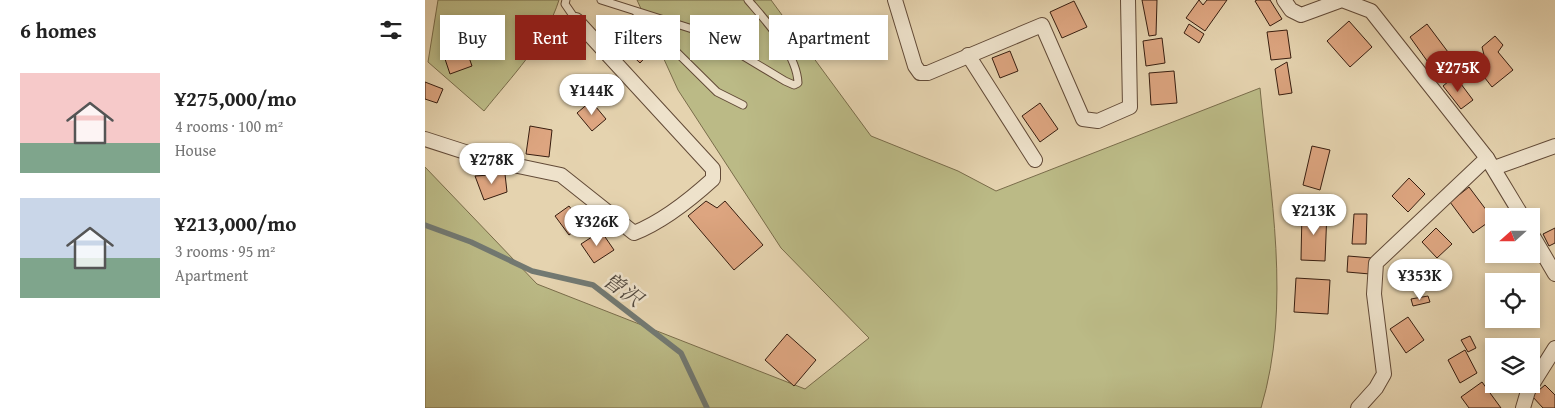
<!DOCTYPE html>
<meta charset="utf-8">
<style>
body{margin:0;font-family:"Gentium Book Plus","Noto Serif JP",serif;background:#f2f2f2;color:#222;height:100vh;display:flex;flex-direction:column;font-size:19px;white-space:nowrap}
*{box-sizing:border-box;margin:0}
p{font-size:16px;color:#767676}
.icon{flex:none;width:28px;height:28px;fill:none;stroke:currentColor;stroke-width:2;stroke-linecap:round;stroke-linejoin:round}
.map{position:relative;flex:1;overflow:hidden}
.panel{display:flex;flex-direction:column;background:#fff;width:425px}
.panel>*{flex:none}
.hud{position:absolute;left:15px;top:15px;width:475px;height:45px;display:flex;gap:10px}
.needle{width:32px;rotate:249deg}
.controls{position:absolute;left:1060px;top:208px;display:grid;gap:10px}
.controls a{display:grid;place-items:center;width:55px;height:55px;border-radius:0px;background:#fff;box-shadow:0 2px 8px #0003;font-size:25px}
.price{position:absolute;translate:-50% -42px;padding:0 11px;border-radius:18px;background:#fff;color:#222;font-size:16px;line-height:32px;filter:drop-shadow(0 1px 2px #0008)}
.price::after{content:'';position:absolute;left:50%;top:30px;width:15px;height:11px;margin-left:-8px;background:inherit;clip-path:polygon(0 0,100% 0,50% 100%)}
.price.active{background:#8f2418;color:#fff}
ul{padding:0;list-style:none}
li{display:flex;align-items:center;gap:15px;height:125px;padding:0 20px}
li span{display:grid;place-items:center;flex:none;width:140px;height:100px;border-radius:0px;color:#555}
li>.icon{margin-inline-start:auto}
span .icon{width:60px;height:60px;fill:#fffc;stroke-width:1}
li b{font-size:21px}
h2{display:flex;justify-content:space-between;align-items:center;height:60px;padding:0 20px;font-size:21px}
.chip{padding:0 18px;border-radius:0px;background:#fff;box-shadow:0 2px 8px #0003;font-size:18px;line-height:45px}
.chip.active{background:#8f2418;color:#fff}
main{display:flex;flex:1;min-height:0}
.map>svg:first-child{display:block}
.green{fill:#bbba86;stroke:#796c4a}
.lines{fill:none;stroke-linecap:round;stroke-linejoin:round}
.stream{stroke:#727972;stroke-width:5.5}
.building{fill:#dda580;stroke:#371d0f}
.lane-casing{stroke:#624a37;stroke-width:9}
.street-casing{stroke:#624a37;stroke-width:16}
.lane{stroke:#eee2cb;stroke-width:7}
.street{stroke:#eee2cb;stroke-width:14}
.labels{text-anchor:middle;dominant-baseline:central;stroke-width:5;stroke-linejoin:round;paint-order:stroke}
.water-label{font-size:21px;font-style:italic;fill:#544b41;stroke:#eee2cb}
</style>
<main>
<section class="panel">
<h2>6 homes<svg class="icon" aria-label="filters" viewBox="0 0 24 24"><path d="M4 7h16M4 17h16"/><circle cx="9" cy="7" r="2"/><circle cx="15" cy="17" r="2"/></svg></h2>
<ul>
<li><span style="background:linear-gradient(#f6c9c9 70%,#7fa58c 0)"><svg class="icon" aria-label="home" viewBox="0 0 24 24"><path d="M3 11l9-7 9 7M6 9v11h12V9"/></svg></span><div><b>¥275,000/mo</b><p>4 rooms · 100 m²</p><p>House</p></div></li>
<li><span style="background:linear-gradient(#c9d6e8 60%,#7fa58c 0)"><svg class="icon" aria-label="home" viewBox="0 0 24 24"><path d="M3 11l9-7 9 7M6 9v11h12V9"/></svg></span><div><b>¥213,000/mo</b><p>3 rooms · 95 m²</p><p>Apartment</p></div></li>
</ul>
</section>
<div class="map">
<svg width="1130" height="408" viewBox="0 0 1130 408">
<rect width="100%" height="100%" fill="#e5d3af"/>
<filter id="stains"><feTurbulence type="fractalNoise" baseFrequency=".004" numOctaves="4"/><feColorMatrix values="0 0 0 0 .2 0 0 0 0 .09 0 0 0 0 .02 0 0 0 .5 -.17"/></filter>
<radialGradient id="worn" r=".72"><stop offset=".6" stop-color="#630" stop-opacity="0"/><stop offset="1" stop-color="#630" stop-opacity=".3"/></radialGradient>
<!-- green -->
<g class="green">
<path d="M13,0H134C121,42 86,77 59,111L3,62Z"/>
<path d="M212,0H346L446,136L533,171L571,191L835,88C845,194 867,304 836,408H0V167L112,284L380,389L444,338L356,248L253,90Z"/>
</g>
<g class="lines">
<!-- stream -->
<path class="stream" d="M0,225L46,242L107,271L168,285L256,353L282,408"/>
</g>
<!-- building -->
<g class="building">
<path d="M717,0H732L731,35L724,36Z"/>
<path d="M774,0L778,5L782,0H802L780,31L761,18Z"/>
<path d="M832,0H845L857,19L845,26L830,1Z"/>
<path d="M649,1L662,27L637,38L625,12Z"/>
<path d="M924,21L947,47L925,67L902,41Z"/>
<path d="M211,22L233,44L215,63L192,41Z"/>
<path d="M764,24L779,34L774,43L759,33Z"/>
<path d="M1002,24L1023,52L1005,65L985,37Z"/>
<path d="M862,30L866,58L846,60L842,32Z"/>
<path d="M1070,36L1078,45L1073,52L1088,70L1067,87L1049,64L1059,55L1057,47Z"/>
<path d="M737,38L740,63L721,66L718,41Z"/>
<path d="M41,49L47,66L25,74L19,56Z"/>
<path d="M585,51L593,71L575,78L567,58Z"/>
<path d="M1035,52L1044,58L1029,70L1020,63Z"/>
<path d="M862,62L867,93L854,95L850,69Z"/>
<path d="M749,71L752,103L726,105L724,73Z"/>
<path d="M1030,76L1048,100L1036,109L1018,86Z"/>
<path d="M0,82L18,89L12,103L0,99Z"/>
<path d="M166,101L181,119L167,131L152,113Z"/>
<path d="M615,103L633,129L615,142L597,116Z"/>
<path d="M105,126L127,130L124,157L101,154Z"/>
<path d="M887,146L905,150L895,190L878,185Z"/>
<path d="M80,174L82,192L59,200L50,176Z"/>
<path d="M984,178L1000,194L983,212L967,196Z"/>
<path d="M1044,187L1068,219L1048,233L1025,202Z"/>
<path d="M281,201L292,208L300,201L338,245L309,270L263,216Z"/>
<path d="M144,206L158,224L144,235L130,216Z"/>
<path d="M877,211H902L900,261L876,260Z"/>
<path d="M929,214H942L941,244H927Z"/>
<path d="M1011,228L1027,244L1012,258L997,242Z"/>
<path d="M1130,228V243L1124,246L1118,234Z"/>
<path d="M176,231L189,250L169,263L156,244Z"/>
<path d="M923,256L947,258L945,274L922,272Z"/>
<path d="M980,273L986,281L975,289L969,280Z"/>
<path d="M871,278L905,280L903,314L869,312Z"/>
<path d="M1003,296L1005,302L988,306L986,299Z"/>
<path d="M983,317L999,340L981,353L965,329Z"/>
<path d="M362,334L391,360L369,386L340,360Z"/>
<path d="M1045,336L1051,348L1043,352L1036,340Z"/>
<path d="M1040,350L1052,373L1035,383L1023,360Z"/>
<path d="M1057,382L1076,408H1044L1036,397Z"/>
<path d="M1120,385L1130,395V408H1118L1107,396Z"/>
</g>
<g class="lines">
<!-- lane casing -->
<g class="lane-casing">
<g id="lane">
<path d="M141,0L140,4L151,20"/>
<path d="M176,0L280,33L360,81L369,85L373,83C372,54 341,21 323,0"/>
<path d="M211,12L292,92L318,105"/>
</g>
</g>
<!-- street casing -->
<g class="street-casing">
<g id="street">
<path d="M470,0L490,66L495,73H503L617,25L658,119L673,121L705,107L703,0"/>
<path d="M859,0L866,10L876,15L917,0L946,11L1062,158L1097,216"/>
<path d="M543,55L610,160"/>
<path d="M0,139L65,160L136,175L209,233C237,222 266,199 288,179V169L151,20"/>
<path d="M1069,168L1130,146"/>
<path d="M1106,233L1130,274"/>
<path d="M933,408L951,388L959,374L949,294L951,263L1062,158"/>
<path d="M1098,408L1103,391L1130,348"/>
</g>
</g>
<!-- lane -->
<use href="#lane" class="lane"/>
<!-- street -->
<use href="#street" class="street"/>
</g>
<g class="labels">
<!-- water labels -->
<g class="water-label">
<text transform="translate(198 289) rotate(36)">曽沢</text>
</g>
</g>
<rect width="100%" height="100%" filter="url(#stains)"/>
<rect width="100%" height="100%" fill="url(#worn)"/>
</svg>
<div class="controls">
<a><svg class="needle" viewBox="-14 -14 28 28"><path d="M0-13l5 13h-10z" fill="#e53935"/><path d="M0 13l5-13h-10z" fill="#767676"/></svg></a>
<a><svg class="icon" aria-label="locate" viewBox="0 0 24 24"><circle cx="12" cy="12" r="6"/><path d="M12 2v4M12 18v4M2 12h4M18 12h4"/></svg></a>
<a><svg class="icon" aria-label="layers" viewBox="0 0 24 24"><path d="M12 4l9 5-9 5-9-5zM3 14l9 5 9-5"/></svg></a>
</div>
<b class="price active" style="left:1033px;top:93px">¥275K</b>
<b class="price" style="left:167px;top:116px">¥144K</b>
<b class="price" style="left:67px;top:185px">¥278K</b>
<b class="price" style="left:889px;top:236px">¥213K</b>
<b class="price" style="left:172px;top:247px">¥326K</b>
<b class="price" style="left:995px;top:301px">¥353K</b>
<div class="hud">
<a class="chip">Buy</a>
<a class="chip active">Rent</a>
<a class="chip">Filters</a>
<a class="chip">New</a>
<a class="chip">Apartment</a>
</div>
</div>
</main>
